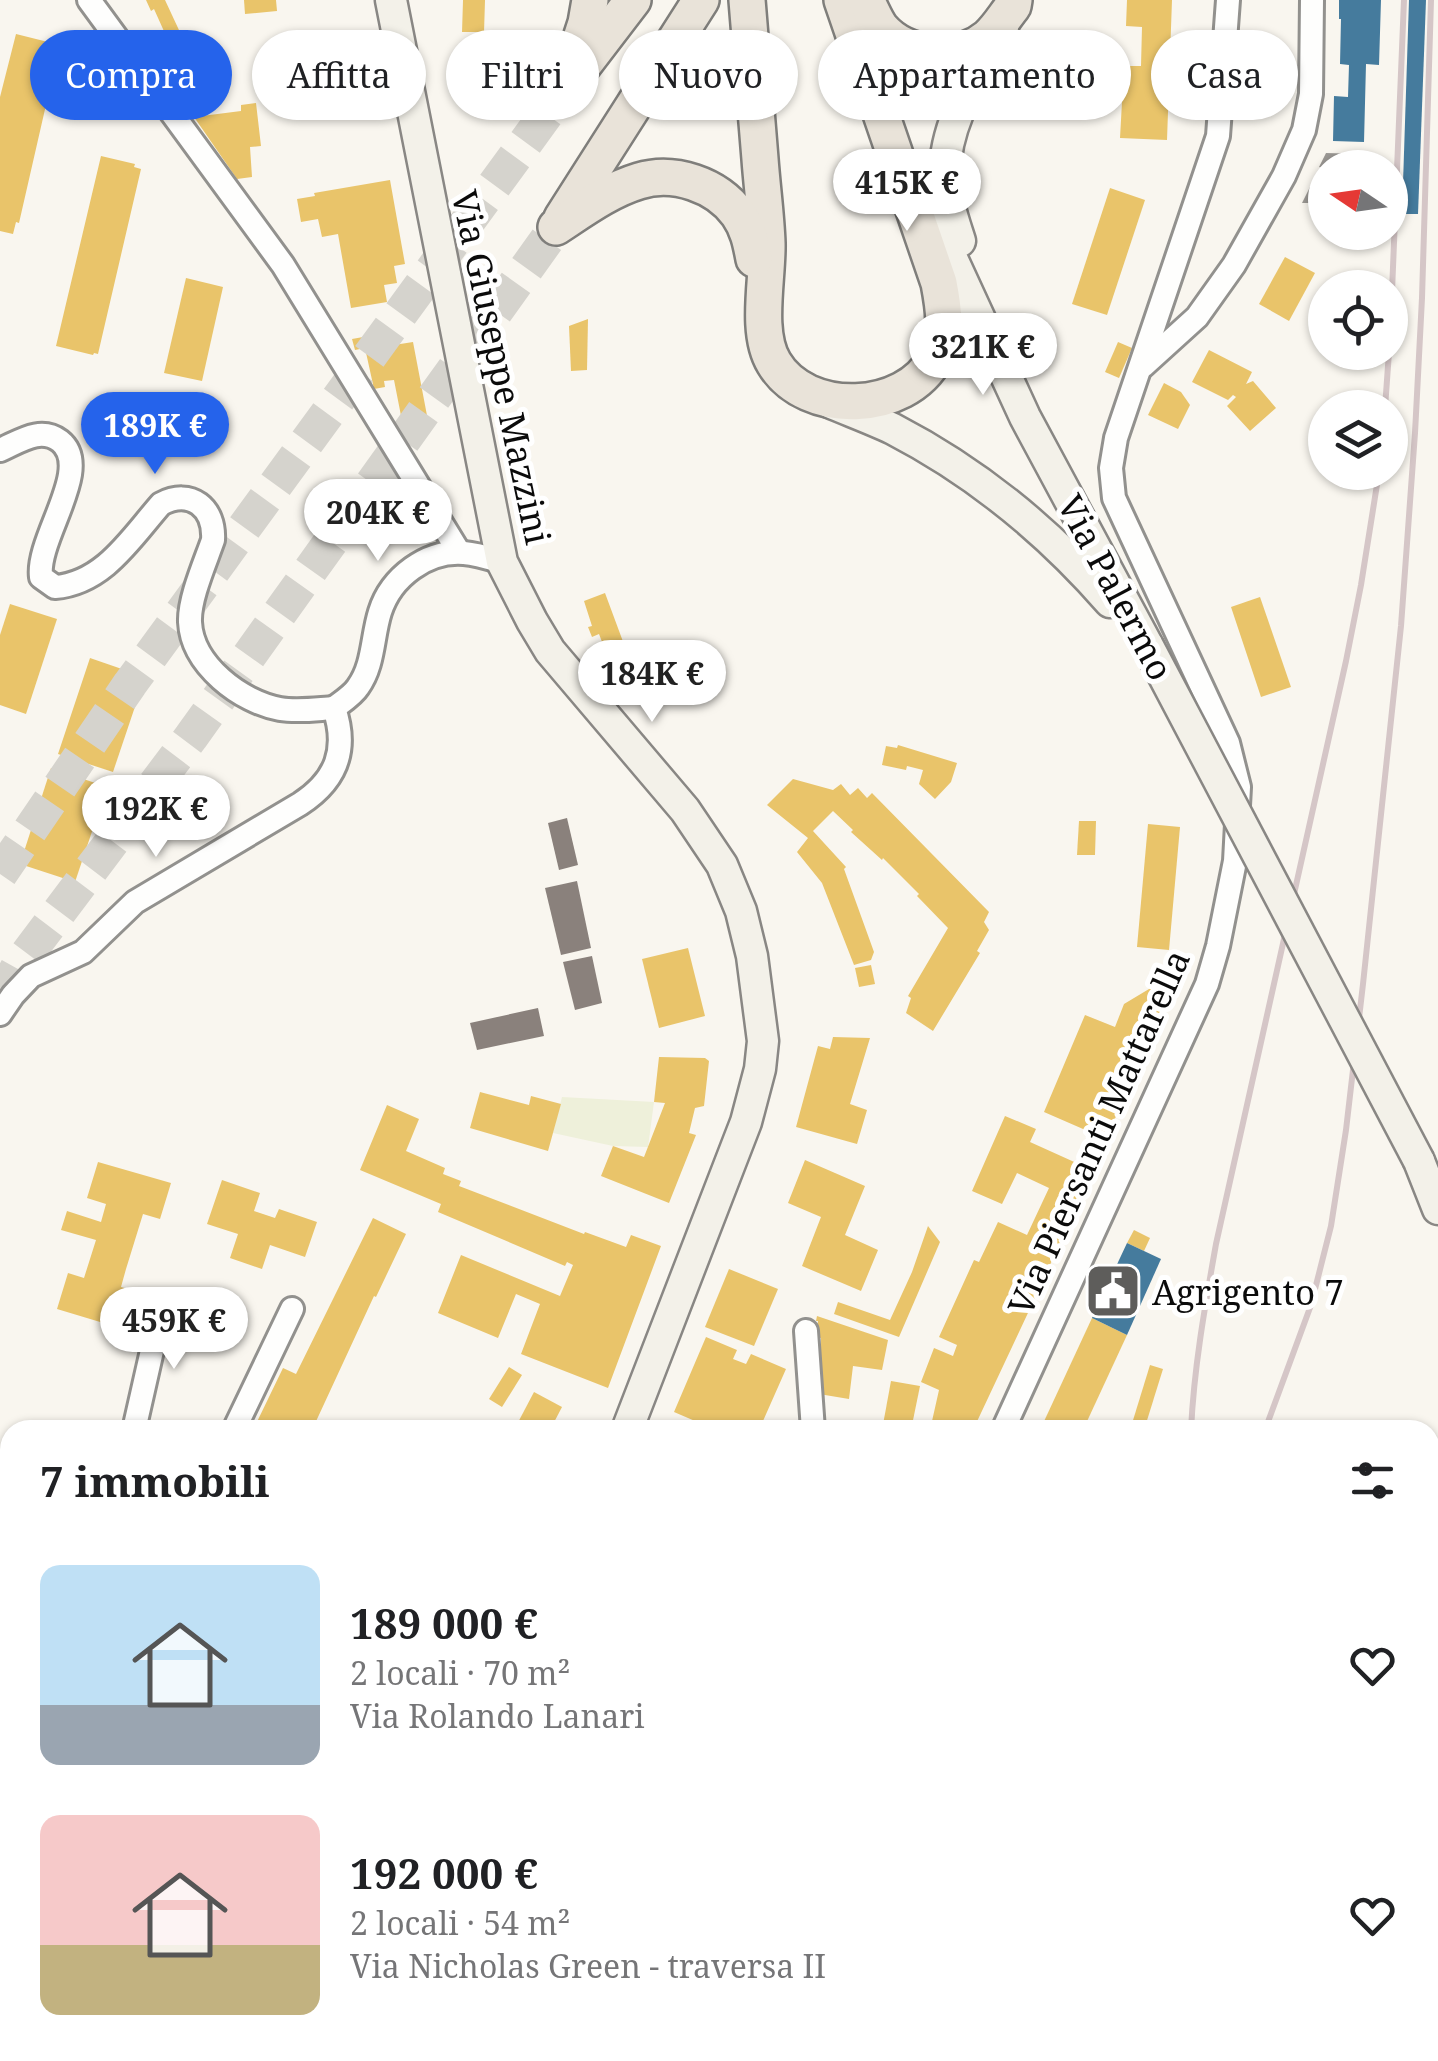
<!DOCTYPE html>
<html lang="it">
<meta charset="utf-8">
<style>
body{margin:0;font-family:"Noto Serif",serif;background:#f6f6f6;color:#202124;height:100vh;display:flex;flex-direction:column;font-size:38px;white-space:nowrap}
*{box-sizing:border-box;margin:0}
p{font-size:32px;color:#757577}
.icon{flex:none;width:55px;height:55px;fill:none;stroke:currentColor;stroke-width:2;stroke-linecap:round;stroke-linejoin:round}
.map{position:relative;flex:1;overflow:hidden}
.details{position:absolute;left:0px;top:1420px;width:1440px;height:642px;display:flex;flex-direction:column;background:#fff;border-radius:30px 30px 0 0;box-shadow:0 2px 8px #0004}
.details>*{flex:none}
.top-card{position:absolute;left:30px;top:30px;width:1380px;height:90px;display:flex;gap:20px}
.needle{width:65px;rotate:283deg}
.buttons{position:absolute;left:1308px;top:150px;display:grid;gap:20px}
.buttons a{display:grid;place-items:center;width:100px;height:100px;border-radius:50%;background:#fff;box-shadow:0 2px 8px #0004;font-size:50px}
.price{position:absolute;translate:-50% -85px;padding:0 22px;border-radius:35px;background:#fff;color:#222;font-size:32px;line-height:65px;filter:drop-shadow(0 2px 5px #0008)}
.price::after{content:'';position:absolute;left:50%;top:60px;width:30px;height:22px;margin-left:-15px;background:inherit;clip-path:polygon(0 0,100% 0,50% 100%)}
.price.active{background:#2563eb;color:#fff}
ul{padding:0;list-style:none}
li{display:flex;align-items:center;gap:30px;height:250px;padding:0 40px}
li span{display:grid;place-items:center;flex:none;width:280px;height:200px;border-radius:20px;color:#555}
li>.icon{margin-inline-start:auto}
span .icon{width:120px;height:120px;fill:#fffc;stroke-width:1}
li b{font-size:42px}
h2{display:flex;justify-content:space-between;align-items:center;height:120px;padding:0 40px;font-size:42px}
.pill{padding:0 35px;border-radius:45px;background:#fff;box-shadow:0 2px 8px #0004;font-size:35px;line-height:90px}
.pill.active{background:#2563eb;color:#fff}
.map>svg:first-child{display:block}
.pitch{fill:#eef0da}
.homes{fill:#e9c46a}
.schools{fill:#2a9d8f}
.public{fill:#457b9d}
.industry{fill:#8a817c}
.building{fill:#9c9995}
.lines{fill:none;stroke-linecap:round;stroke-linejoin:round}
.primary-tunnel{stroke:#d5d3cd;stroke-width:35;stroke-dasharray:35 18;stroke-linecap:butt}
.street-casing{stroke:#92918e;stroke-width:28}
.secondary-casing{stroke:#898784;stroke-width:35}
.primary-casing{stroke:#7f7e7b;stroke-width:40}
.street{stroke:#fefefd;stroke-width:22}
.secondary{stroke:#f3f1e9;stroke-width:30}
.primary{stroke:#e9e3d9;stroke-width:35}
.rail{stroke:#d5c6c7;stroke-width:6}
.secondary-bridge-casing{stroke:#898784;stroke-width:35;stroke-linecap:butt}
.secondary-bridge{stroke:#f3f1e9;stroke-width:30}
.labels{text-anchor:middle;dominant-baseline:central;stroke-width:10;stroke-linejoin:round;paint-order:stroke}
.street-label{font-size:35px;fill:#0b0b0b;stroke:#fff}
.poi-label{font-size:35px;fill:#0b0b0b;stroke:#fff;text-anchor:start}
</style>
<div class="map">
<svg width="1438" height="2061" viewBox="0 0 1438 2061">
<rect width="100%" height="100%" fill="#f9f6ef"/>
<!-- pitch -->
<path class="pitch" d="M562,1097L654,1102L648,1147L613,1146L553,1133Z"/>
<!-- homes -->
<g class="homes">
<path d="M146,0H165L185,43L172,49L154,9L151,11Z"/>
<path d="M244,0H276L277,11L245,14Z"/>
<path d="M463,0H485L484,32H462Z"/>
<path d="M1127,0H1172L1167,140L1120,138L1124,66H1141L1142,27L1126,26Z"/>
<path d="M16,34L48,42V45L59,48L19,223L16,222L13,234L0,231V97Z"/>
<path d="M214,47L221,57L211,65L219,76L203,88L182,61L199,48L203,54Z"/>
<path d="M256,103L261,146L250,147L252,177L237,179L194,117L241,111V105Z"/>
<path d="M101,156L135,164L134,167L141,169L98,354L94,353L93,355L56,346Z"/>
<path d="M390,180L405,264L394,266L397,283L384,285L387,302L351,308L338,234L322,237L318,219L301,222L297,199L315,196L314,193Z"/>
<path d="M1110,188L1145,200L1107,315L1072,304Z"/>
<path d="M1285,257L1315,273L1289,321L1259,304Z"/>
<path d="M186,278L223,287L202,381L164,373Z"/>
<path d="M588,319L587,370L571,371L569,326Z"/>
<path d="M391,332L394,345L413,342L429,426L404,431L394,380L384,381L385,387L374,389L365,348L355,350L352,339Z"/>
<path d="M1118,342L1132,348L1119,378L1105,372Z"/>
<path d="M1209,350L1252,372L1246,384L1253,381L1276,408L1250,431L1227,406L1236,397L1233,395L1228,400L1192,382Z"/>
<path d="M1164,383L1181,392L1190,405L1178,429L1148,415Z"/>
<path d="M605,593L625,647L635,659L618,666L607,655L599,634L592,637L588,627L592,626L584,601Z"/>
<path d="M1260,597L1291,687L1261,697L1231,607Z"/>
<path d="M10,604L57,619L26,714L0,705V635Z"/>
<path d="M90,658L145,677L113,772L58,754Z"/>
<path d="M898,745L957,763L951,782L935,799L919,784L923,770L907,766L906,770L882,765L886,746L897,748Z"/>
<path d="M51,768L107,787L75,882L20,864Z"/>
<path d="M793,779L833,790L841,784L850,795L858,788L867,798L872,793L989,912L984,922L989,930L977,951L980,953L933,1031L906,1013L911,998L908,996L948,928L917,896L919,894L883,858L882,860L851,832L853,830L833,811L813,831L846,867L844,869L874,952L871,960L854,965L822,883L797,852L808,838L767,805Z"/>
<path d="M1079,821H1096L1095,855H1077Z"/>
<path d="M1148,824L1180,827L1169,950L1137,947Z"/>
<path d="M688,948L705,1016L659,1028L642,959Z"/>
<path d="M871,965L875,984L859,987L855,968Z"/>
<path d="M1154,986L1171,993L1106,1139L1044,1112L1085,1015L1115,1027L1124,1004Z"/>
<path d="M833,1037L870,1038L850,1104L867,1110L857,1144L796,1127L818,1046L830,1049Z"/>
<path d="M659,1057L705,1058L709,1061L704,1106L695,1108L689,1133L696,1135L669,1203L601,1176L613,1146L644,1157L665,1103L654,1102Z"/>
<path d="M480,1092L529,1105L531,1096L561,1104L548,1151L470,1128Z"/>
<path d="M387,1105L419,1119L406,1151L445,1168L443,1174L461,1181L459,1186L584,1234L585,1232L626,1247L631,1235L661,1246L608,1388L521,1354L540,1304L516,1294L498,1338L438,1313L461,1255L560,1296L573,1265L567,1262L565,1266L438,1212L441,1204L360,1170Z"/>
<path d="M1005,1116L1036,1129L1030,1142L1092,1170L1042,1283L973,1430H930L939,1390L921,1382L934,1348L953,1356L957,1345L939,1337L974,1260L979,1262L998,1222L1027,1235L1049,1188L1017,1173L1002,1204L972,1191Z"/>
<path d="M805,1160L865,1186L845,1235L878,1250L861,1291L802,1266L821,1217L788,1203Z"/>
<path d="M98,1162L171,1183L160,1219L143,1214L126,1269L121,1287L141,1293L130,1331L57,1309L68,1273L84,1278L96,1240L61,1230L67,1211L101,1222L106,1204L87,1198Z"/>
<path d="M222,1180L260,1193L254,1211L275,1218L279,1209L317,1222L305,1257L270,1245L262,1269L230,1258L238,1234L207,1224Z"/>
<path d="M373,1218L406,1234L376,1297L374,1296L312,1430H253L283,1368L296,1374Z"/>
<path d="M928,1226L940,1242L899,1337L834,1314L838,1302L890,1320L912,1272Z"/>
<path d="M1134,1230L1150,1238L1144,1251L1127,1243Z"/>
<path d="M729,1269L778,1289L754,1346L705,1327Z"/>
<path d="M817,1316L888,1340L882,1370L853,1366L849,1399L819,1394L821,1338L816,1337L818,1321H816Z"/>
<path d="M1092,1318L1127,1335L1083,1430H1040Z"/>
<path d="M706,1337L737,1350L733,1359L746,1364L751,1354L786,1369L759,1430H716L674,1412Z"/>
<path d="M1150,1365L1163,1369L1144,1430H1130Z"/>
<path d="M509,1367L522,1375L502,1407L489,1399Z"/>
<path d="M891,1381L920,1386L911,1430H882Z"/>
<path d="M534,1392L562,1407L550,1430H514Z"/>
<path d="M0,1493L5,1498L10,1493V1540L0,1529Z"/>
<path d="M508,2052L521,2057L523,2052H533L554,2061H505Z"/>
<path d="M961,2052H1039L1043,2061H956L957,2055Z"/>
<path d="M1175,2052H1218L1220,2061H1164L1177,2056Z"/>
<path d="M1330,2052H1408L1409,2054L1378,2061H1322L1321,2057L1330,2055Z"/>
</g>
<!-- schools -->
<g class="schools">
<path d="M2,1787L10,1791V1815L0,1835V1791Z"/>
<path d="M88,2052H223L219,2061H85Z"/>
</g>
<!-- public -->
<g class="public">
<path d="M1339,0H1381L1379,65L1366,64L1364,142L1333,141L1334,96L1348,97L1349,65L1340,64L1341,19H1339Z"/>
<path d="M1409,0H1426L1418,214H1402Z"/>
<path d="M1127,1243L1161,1259L1127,1335L1092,1318Z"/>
</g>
<!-- industry -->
<g class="industry">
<path d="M567,818L578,865L559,870L548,823Z"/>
<path d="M577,881L591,948L561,955L545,888Z"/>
<path d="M592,956L602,1003L575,1010L563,962Z"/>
<path d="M538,1008L544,1036L477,1050L470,1023Z"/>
</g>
<!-- building -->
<path class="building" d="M1326,153L1362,154V168H1325V203H1302L1312,183H1317L1323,168L1319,167Z"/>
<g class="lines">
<!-- primary-tunnel -->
<g class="primary-tunnel">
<path d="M0,874L130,684L558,98"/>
<path d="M0,999L19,965L191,737L556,227"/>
</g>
<!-- street casing -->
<g class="street-casing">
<g id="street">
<path d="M89,0L283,265L459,552"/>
<path d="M1143,366L1197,317L1234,265L1284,176L1304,130L1311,94L1312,0"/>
<path d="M0,450C19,442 40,426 60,441C94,468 36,538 41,577L55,587C104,583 131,538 161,504C191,488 215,508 213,540C205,563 189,599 190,622C192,665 241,702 280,709C298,712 317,709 334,708"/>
<path d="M334,708C342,702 353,695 358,687C374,665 372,637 380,612C391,577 427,550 464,553C477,554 489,558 502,562"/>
<path d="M0,1014L13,995L31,976L83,952L135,902L300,804C337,780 348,749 334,708"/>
<path d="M806,1331L813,1430"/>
<path d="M134,1430L163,1302"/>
<path d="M234,1430L292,1309"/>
<path d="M1003,1430L1207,984L1218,946L1235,861L1239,787L1228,743L1114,498L1111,468L1116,438L1218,136L1228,0"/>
<path d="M0,1610L10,1600"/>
<path d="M1312,2054V2061"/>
<path d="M390,2061L414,2052"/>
<path d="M596,2061L600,2052"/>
<path d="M922,2061L924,2052"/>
</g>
</g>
<!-- secondary casing -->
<g class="secondary-casing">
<g id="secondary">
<path d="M391,0L502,562L532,621L550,651L685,810L722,865L741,911L752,956L763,1041L760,1069L746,1122L627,1430"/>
<path d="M926,202L1025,417L1148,646"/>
<path d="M960,241C954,222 946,200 945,180C942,125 978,73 1003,27"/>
<path d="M829,402C850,411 872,419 893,429C976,472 1049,532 1110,602"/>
<path d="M1419,1161L1438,1209"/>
<path d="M1074,2052L1077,2061"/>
</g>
</g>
<!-- primary casing -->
<g class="primary-casing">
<g id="primary">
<path d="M747,0C751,53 756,106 760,159C762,187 766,215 767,243C768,278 755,332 774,363C806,417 906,414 935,358C948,333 944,309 939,283L842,0"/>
<path d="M866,0C871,9 875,20 881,28C906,57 958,62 988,37C998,28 1005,16 1013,6L1014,0"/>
<path d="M574,60L586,23L590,0"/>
<path d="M558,98L633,0"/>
<path d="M562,218L701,0"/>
<path d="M556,227C582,210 609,190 639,181C674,170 717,185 738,214C748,228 751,243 754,259"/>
</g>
</g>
<!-- street -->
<use href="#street" class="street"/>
<!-- secondary -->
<use href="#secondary" class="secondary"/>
<!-- primary -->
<use href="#primary" class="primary"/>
<!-- rail -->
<g class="rail">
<path d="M1390,340L1404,0"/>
<path d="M1385,408L1389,352"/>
<path d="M1191,1430C1194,1367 1205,1306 1216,1244L1346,661L1361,585L1379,472"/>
<path d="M1265,1430L1311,1305L1331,1226L1346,1130L1363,984L1401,626L1415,433L1422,298L1431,0"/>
</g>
<!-- secondary-bridge casing -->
<g class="secondary-bridge-casing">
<path id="secondary-bridge" d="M1148,646L1419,1161"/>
</g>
<!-- secondary-bridge -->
<use href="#secondary-bridge" class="secondary-bridge"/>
</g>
<!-- icons -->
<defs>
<g id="civic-square" transform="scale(2.875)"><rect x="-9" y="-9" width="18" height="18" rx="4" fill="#5e5d5b" stroke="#fff"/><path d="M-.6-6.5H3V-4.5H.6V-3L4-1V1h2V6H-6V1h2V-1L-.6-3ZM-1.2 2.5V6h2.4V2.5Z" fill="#fff"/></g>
</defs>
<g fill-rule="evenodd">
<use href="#civic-square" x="1113" y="1291"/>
</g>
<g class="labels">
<!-- street labels -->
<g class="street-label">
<text transform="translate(502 367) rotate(78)">Via Giuseppe Mazzini</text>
<text transform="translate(1116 587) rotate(62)">Via Palermo</text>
<text transform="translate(1098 1132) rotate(-66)">Via Piersanti Mattarella</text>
</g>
<!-- poi labels -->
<g class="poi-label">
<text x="1152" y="1291">Agrigento 7</text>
</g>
</g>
</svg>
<div class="buttons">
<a><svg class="needle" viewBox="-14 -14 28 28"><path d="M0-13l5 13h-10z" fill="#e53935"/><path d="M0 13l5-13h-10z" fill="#757577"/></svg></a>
<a><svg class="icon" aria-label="locate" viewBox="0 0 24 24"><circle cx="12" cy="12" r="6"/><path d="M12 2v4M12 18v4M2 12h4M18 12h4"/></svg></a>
<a><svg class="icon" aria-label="layers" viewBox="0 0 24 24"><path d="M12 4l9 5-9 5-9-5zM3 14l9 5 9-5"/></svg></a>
</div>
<b class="price" style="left:907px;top:234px">415K €</b>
<b class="price" style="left:983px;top:398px">321K €</b>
<b class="price active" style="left:155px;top:477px">189K €</b>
<b class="price" style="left:378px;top:564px">204K €</b>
<b class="price" style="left:652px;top:725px">184K €</b>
<b class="price" style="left:156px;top:860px">192K €</b>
<b class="price" style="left:174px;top:1372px">459K €</b>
<div class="top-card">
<a class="pill active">Compra</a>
<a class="pill">Affitta</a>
<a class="pill">Filtri</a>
<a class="pill">Nuovo</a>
<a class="pill">Appartamento</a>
<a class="pill">Casa</a>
</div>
<section class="details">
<h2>7 immobili<svg class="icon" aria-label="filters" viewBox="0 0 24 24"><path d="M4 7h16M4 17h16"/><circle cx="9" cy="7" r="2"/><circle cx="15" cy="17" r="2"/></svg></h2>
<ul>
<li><span style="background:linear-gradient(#bfe0f5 70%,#9aa5b1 0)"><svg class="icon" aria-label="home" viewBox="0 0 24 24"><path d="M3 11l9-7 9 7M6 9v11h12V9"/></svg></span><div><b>189 000 €</b><p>2 locali · 70 m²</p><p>Via Rolando Lanari</p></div><svg class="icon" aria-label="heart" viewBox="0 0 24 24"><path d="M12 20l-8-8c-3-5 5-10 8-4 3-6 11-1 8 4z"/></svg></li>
<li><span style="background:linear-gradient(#f6c9c9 65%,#c2b280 0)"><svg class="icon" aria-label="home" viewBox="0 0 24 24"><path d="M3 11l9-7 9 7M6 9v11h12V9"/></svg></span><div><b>192 000 €</b><p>2 locali · 54 m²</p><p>Via Nicholas Green - traversa II</p></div><svg class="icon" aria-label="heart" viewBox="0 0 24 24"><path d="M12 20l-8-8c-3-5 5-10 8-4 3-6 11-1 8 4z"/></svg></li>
</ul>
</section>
</div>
